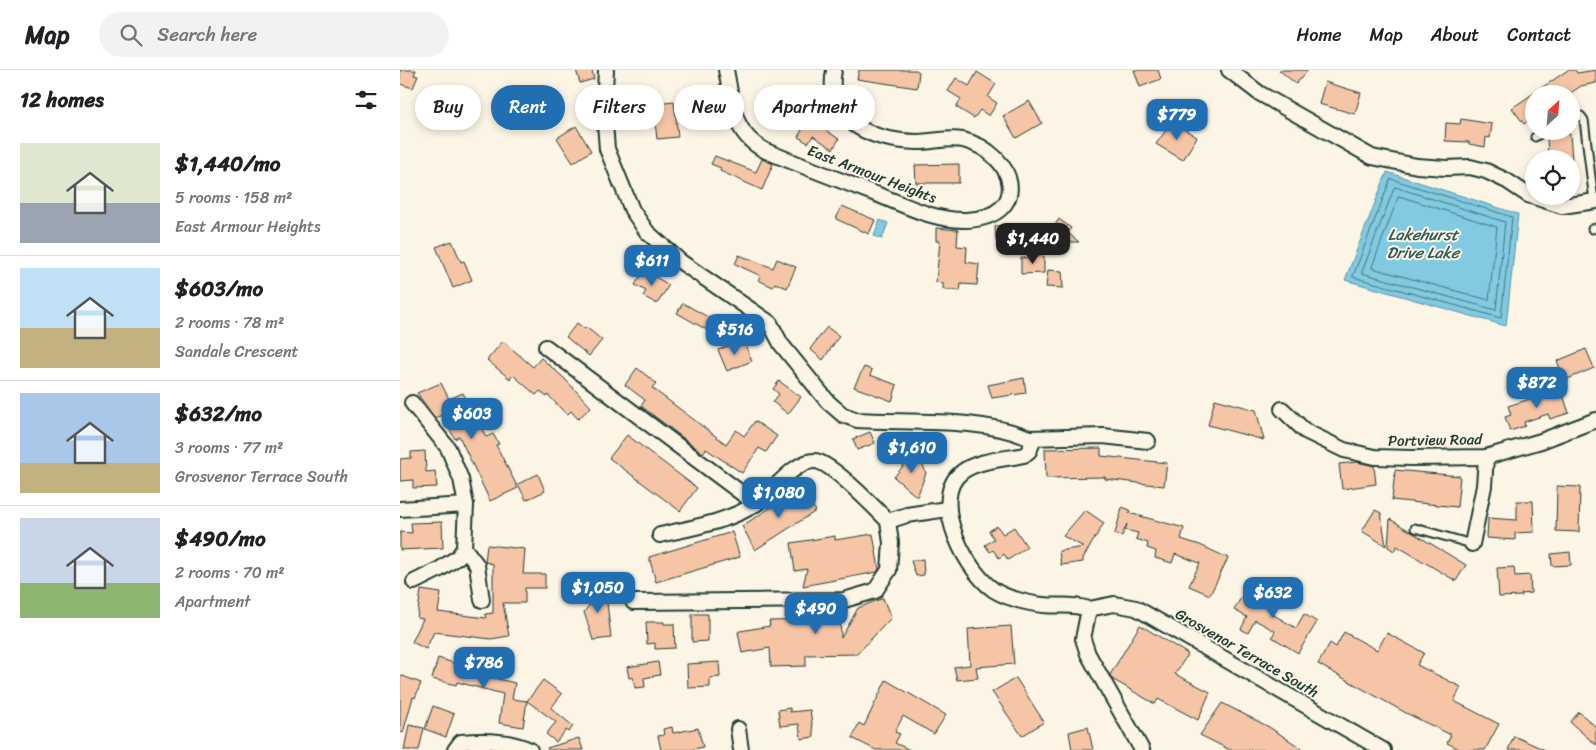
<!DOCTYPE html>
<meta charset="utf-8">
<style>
body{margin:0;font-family:Sriracha,sans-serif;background:#f2f2f2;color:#202124;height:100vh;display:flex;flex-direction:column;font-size:19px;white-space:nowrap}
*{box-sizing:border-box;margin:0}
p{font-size:16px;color:#757577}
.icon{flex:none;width:28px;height:28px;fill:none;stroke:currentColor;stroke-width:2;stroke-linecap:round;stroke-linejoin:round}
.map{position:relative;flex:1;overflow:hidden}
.panel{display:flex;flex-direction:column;background:#fff;width:400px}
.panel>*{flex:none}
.hud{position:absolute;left:15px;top:15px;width:475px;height:45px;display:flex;gap:10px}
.needle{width:32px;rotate:26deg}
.buttons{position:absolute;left:1125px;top:15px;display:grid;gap:10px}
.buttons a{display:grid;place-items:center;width:55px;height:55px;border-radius:50%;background:#fff;box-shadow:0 2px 8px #0003;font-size:25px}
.price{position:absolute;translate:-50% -42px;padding:0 11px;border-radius:10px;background:#1f6fb2;color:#fff;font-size:16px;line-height:32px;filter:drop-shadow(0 1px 2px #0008)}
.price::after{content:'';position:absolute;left:50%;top:30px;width:15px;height:11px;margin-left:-8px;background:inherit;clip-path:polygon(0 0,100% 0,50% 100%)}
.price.selected{background:#222;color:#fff}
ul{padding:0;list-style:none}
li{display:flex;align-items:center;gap:15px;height:125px;padding:0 20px}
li+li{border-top:1px solid #e0e0e0}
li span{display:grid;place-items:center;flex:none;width:140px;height:100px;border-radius:0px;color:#555}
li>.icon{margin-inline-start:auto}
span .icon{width:60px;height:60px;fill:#fffc;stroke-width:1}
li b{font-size:21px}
h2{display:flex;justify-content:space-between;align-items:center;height:60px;padding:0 20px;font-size:21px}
.pill{padding:0 18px;border-radius:22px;background:#fff;box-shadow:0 2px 8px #0003;font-size:18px;line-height:45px}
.pill.selected{background:#1f6fb2;color:#fff}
header{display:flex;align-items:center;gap:30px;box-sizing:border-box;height:70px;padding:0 25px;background:#fff;border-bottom:1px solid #e0e0e0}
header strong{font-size:24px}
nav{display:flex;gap:28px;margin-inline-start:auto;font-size:18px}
.search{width:350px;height:45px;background:#f2f2f2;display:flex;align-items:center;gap:12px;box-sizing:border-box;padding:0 18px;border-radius:28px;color:#757577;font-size:19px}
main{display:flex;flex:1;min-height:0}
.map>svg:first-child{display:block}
.water{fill:#81cae2;stroke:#5a929c}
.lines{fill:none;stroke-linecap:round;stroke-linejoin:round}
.shore{stroke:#46757a;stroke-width:1}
.building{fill:#f6c5a6;stroke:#1f3d34}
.lane-casing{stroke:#1f3d34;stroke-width:11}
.street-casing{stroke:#1f3d34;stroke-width:18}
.lane{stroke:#fcf5e5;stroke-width:7}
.street{stroke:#fcf5e5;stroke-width:14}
.labels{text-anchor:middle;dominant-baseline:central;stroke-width:4;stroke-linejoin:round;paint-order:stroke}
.street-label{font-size:15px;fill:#1f3d34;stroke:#fcf5e5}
.water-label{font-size:16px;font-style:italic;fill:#335957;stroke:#fcf5e5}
</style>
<header>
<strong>Map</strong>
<div class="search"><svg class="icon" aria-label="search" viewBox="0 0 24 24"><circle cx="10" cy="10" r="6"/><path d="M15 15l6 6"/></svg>Search here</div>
<nav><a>Home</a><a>Map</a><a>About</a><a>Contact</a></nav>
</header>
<main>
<section class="panel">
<h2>12 homes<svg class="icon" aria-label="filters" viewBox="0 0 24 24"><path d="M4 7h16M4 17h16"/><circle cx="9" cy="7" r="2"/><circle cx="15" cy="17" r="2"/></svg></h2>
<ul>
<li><span style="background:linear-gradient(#dfe7d0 60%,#9aa5b1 0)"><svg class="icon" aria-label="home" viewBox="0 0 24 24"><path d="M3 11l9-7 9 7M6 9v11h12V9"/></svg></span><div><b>$1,440/mo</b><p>5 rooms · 158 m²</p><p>East Armour Heights</p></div></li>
<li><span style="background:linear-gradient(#bfe0f5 60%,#c2b280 0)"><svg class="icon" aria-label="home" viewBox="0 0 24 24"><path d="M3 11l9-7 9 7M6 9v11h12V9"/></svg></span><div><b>$603/mo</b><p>2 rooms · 78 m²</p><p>Sandale Crescent</p></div></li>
<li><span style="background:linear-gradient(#a9c7e8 70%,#c2b280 0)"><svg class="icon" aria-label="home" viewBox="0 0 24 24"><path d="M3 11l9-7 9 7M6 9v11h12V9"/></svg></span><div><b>$632/mo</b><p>3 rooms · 77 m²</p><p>Grosvenor Terrace South</p></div></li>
<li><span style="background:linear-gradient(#c9d6e8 65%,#8fb573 0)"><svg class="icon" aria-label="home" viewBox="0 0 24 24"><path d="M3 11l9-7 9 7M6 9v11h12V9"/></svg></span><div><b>$490/mo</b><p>2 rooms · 70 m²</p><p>Apartment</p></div></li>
</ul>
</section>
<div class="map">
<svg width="1196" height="680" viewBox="0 0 1196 680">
<rect width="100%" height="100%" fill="#fcf5e5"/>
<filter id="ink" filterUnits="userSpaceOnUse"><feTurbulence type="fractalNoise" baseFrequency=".02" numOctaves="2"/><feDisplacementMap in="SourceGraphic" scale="10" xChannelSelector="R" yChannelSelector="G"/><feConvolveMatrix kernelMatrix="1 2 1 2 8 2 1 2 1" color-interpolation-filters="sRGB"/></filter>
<g filter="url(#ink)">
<!-- water -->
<g class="water">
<path d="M987,102L1118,144L1106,256L945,210Z"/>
<path d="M480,150L488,153L482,169L474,166Z"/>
</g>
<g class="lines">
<!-- shore -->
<g class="shore">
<path d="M991,109L1112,147L1101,248L953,207Z"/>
<path d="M995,117L1105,152L1096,240L962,203Z"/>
<path d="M999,126L1097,157L1089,230L972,198Z"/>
</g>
</g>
<!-- building -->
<g class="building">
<path d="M0,0H16L14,5L18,6L13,18L0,14Z"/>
<path d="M176,0H192L194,9L180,13Z"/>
<path d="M459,0H516L519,2L517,18L457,9Z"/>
<path d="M734,0H758L761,9L740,17Z"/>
<path d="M879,0H908L896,14Z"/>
<path d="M1168,0H1175L1177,3L1196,0V13L1181,16L1169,24H1134V47L1124,54L1112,38Z"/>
<path d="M577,2L596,14L588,27L597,33L589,46L580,40L574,48L556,37L561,29L548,21L556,8L569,16Z"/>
<path d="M925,12L961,23L955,44L919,34Z"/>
<path d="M245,23L247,34L274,31L278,67L257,69L255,52H247L245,36L231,38L230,25Z"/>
<path d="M404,30L428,46L421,57L439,69L433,79L413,66L408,73L398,67L402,60L388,51Z"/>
<path d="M629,31L642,53L616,68L603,46Z"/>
<path d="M1061,49L1092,54L1090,68L1086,67L1085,77L1069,74V72L1045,71L1046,53L1060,54Z"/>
<path d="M772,52L797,67L783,90L756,74Z"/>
<path d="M176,56L191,81L173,93L157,68Z"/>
<path d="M1149,64H1170L1172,89H1148L1147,66Z"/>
<path d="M315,86L356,102L362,89L373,94L362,120L320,101L321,98L311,94Z"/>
<path d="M559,94V113H516L515,95Z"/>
<path d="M442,136L475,150L469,164L436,149Z"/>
<path d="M659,149L671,158L668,163L679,172H653L659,163L653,158Z"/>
<path d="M619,155L618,171H596L595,156Z"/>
<path d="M536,158L558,160L557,176L567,177L566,192L579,194L577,215L561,214L560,221L543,219V213L536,212L540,171H536Z"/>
<path d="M52,171L61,192L64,191L72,210L53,218L36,177Z"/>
<path d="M339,185L373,198L377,189L396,197L387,218L375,213L373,217L358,210L361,206L335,194Z"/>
<path d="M644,186V203L621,204V188Z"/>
<path d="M244,200L269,215L257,234L243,226L246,221L235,215Z"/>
<path d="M648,200L662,201L663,218L646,217Z"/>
<path d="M283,233L315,251L324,252L323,262L307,260L277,243Z"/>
<path d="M177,253L185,259L186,257L202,270L189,286L166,267Z"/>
<path d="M427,257L439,266L423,290L410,279Z"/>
<path d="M343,270L352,291L327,301L318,280Z"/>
<path d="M103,271L133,297L141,288L164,308L191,337L178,349L171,341L167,345L148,325L147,327L140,321L136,325L113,305L110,309L87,290Z"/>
<path d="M1186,279L1194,298L1165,310L1157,291Z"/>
<path d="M464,297L472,300L470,305L497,315L492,331L454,317Z"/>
<path d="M237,298L256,313L252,318L326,374L336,360L344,366L355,351L377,366L366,382L359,378L342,403L306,379L303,383L241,336L245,330L225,315Z"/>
<path d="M624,308L626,323L592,328L588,315Z"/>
<path d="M379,311L401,327L388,344L373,332L379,324L373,319Z"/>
<path d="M41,313L49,329L63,323L86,367L93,364L99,374L96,375L118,418L90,431L59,366L55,369L42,345L35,348L17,323Z"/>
<path d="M1161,319L1169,343L1150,349L1148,344L1124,352L1125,356L1110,361L1105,347L1111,345L1108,336Z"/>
<path d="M815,329L856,340L864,370L808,355Z"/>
<path d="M470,362L475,373L457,380L453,369Z"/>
<path d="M227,365L297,418L280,441L209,388Z"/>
<path d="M701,378V386L767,393L764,416L705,409V407L646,408L645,379Z"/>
<path d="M517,380L526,403L517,427L494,407Z"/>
<path d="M25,381L26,402L35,401L37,417L13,418V410L0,411V389L11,388V382Z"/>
<path d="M957,392L974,396L976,414L942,419L939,394Z"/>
<path d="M995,400L1060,406L1057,437L992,430Z"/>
<path d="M138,404L145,421L126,430L118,414Z"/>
<path d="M1157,416L1180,417L1179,462L1156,461Z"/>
<path d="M401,418L416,441L355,480L342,456Z"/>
<path d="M1117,431H1133L1134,462L1115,463V470L1087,468L1088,448L1117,450Z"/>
<path d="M722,437L730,440L729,443L784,458L781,469L800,475L828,488L810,525L789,516L800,493L775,484L772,493L755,488L756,481L747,478L748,473L736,469L738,463L725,460L727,454L722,466L715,464Z"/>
<path d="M685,440L704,453L683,488V492L661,495L659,481L684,477L663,466Z"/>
<path d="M975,440L981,443L986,476L962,461Z"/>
<path d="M990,449L1066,495L1056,511L997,476L994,481L988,477Z"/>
<path d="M42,452L43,478L0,480V462L12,463L11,453Z"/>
<path d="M597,456L603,464L614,457L627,477L608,490L604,484L599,488L593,480L590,482L585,475L594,469L589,461Z"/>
<path d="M332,462L340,487L256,512L249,487Z"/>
<path d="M473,464L479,499L477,502L403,516L407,499L395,501L391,473L435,466V470Z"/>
<path d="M87,475L125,479L123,504H145V518H125V533H103L109,566L91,569L34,562L26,579L12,572L23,549L17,548L21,520L41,523L38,542L86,548L85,544L93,543V494L85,492Z"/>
<path d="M1170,482L1171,495L1152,496L1151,484Z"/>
<path d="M523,489L524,505L516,506L511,491Z"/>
<path d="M1114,497L1115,506L1130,505L1131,523L1121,524L1122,526L1099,527L1097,498Z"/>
<path d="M205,515L211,568L193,570L184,542L191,533L189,518Z"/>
<path d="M848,515L879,532L872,544L896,558L904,544L917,552L898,583L872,567L875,561L855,550L848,563L841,559L847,547L834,540Z"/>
<path d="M483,528L491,548L457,584L406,585V596L371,597L370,578L342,583L338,562L340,561L370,556L369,551L413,550V539H440L441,568L458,538Z"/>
<path d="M292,544H308V571L292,572Z"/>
<path d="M246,552H264V554H274L275,578L255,579V573L247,574Z"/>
<path d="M740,555L788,584L775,604L810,622L798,650L758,629L755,634L712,609L710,605Z"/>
<path d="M611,556L614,594L576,597L578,608L557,610L554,597L570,595L568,559Z"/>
<path d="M944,562L977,580L987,563L1024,583L1017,595L1061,617L1054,631L1099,654L1085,680H1061L1047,673L1051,665L1006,643L918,594L930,573L936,577Z"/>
<path d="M38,588L91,605L90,607L115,613L112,629L127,631L123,657L99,653L103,624L57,612L56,615L32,609Z"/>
<path d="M258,592L260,605L244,608L245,617L235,618L233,607L229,608L227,597Z"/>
<path d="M319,592L320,607L310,608V617L288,618L287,594Z"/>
<path d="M0,605L21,613L15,628L13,627L3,663L0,662Z"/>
<path d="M616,608L644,652L622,666L592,622Z"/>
<path d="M143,610L162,624L151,638L173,656L169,662L166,660L156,672L146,664L156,652L127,631Z"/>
<path d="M486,610L546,645L534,664L503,646L495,662L500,664L495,673L510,680H476L452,668L459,653L464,656Z"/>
<path d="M822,633L869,657L904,680H830L800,665Z"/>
<path d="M33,636L54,644L46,667L25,659Z"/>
<path d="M390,638V642L410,640L414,667L401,669L399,654L380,656L378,640Z"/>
<path d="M1179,642L1196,657V675L1170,652Z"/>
<path d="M9,655L24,658L19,680H4Z"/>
<path d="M272,657L273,663L298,658L303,677L290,680H261L258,666L264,665L263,659Z"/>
<path d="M688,657L693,680H672L669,662Z"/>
<path d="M1114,666L1145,680H1108Z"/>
<path d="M179,668L183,680H148L147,678Z"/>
</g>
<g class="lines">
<!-- lane casing -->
<g class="lane-casing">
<g id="lane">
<path d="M1171,47L1181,46L1184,50L1194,131"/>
<path d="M1135,67L1145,61"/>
<path d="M1192,159L1196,158"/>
<path d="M1015,458L1072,474"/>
</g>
</g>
<!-- street casing -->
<g class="street-casing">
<g id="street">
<path d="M206,0L204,40L207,79L232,140L247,162L281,192L370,253L381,274L428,332L443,345L457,350C510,353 580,347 629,368L632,374L629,381L624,385C606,389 577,390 562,402C527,428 568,508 599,523C611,529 631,534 643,535C662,537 669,533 689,539"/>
<path d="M326,0C333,34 332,64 366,81C402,96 439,110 476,124C505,135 534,151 566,150C633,147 616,83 563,70C548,67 533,72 518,72C474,71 424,53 434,0"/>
<path d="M829,0L859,23L972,87L1017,96L1046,98L1070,97L1086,101L1107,111L1128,125L1162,136L1196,131"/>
<path d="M146,277L356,434"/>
<path d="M12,333L48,378L61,409L66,435L64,478L58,487L40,499L14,512"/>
<path d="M882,339L905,361L944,380L975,387L1012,388L1086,387L1141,371L1196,350"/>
<path d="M629,368L703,366L748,371"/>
<path d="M0,439L66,435"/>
<path d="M488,451L507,445L547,439"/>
<path d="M260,465C290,458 333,451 358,432C374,420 396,390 415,391C431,392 476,439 488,451"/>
<path d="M1072,474L1084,416L1086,387"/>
<path d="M64,478L77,495L82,530"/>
<path d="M233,532L444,530L475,521L489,500L491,473L488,451"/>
<path d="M689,539L714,534L736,538L983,680"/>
<path d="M689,539L683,569L688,584L742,680"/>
<path d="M338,659L341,680"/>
<path d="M55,680L61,672C84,670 109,670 130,680"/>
</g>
</g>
<!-- lane -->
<use href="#lane" class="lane"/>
<!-- street -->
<use href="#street" class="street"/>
</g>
</g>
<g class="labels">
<!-- street labels -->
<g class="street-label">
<text transform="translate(472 104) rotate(21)">East Armour Heights</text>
<text transform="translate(1035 370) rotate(-1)">Portview Road</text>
<text transform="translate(847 583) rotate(30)">Grosvenor Terrace South</text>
</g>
<!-- water labels -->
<g class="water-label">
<text x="1023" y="164">Lakehurst<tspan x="1023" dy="18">Drive Lake</tspan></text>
</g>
</g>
</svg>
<div class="buttons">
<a><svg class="needle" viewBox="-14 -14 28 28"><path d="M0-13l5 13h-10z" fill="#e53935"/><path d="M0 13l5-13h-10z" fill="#757577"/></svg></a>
<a><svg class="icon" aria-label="locate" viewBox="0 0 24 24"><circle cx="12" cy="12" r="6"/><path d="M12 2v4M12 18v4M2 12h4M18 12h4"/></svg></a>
</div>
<b class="price" style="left:777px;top:71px">$779</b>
<b class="price selected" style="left:633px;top:195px">$1,440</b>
<b class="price" style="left:252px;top:217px">$611</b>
<b class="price" style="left:335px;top:286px">$516</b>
<b class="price" style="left:1137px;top:339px">$872</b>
<b class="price" style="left:72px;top:370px">$603</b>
<b class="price" style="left:512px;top:404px">$1,610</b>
<b class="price" style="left:379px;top:449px">$1,080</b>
<b class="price" style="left:198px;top:544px">$1,050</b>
<b class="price" style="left:873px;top:549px">$632</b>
<b class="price" style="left:416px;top:565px">$490</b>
<b class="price" style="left:84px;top:619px">$786</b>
<div class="hud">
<a class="pill">Buy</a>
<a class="pill selected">Rent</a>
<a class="pill">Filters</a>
<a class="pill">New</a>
<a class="pill">Apartment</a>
</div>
</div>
</main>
